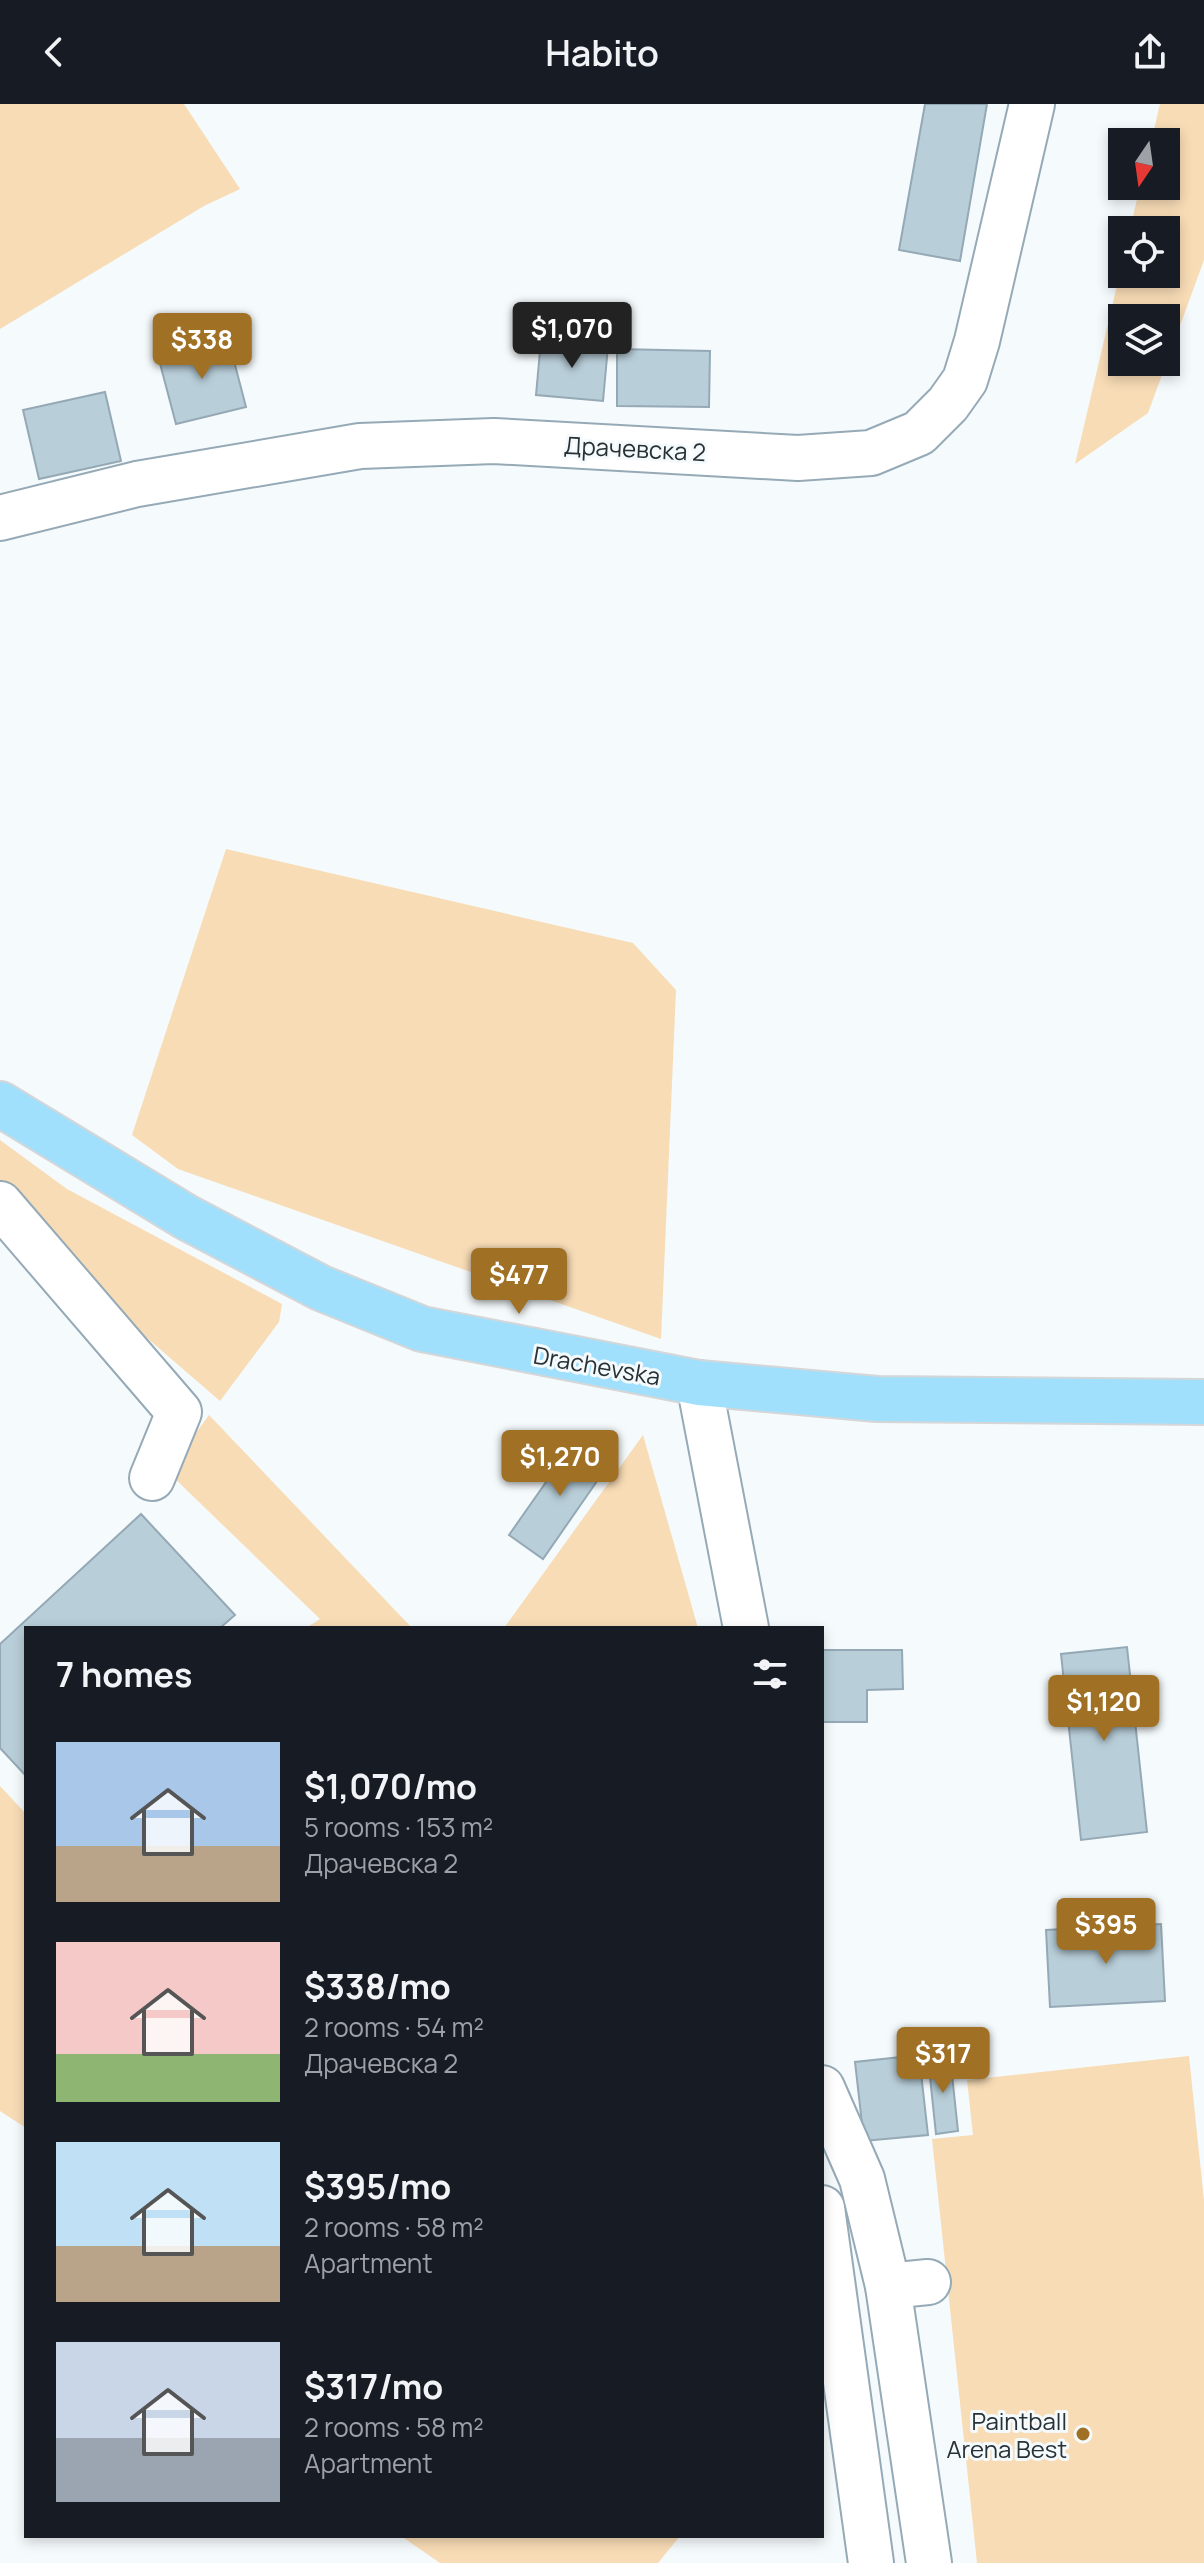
<!DOCTYPE html>
<meta charset="utf-8">
<style>
body{margin:0;font-family:Manrope,sans-serif;background:#242831;color:#f1f3f6;height:100vh;display:flex;flex-direction:column;font-size:30px;white-space:nowrap}
*{box-sizing:border-box;margin:0}
p{font-size:26px;color:#9ea1a6}
.icon{flex:none;width:44px;height:44px;fill:none;stroke:currentColor;stroke-width:2;stroke-linecap:round;stroke-linejoin:round}
.map{position:relative;flex:1;overflow:hidden}
.side{position:absolute;left:24px;top:1522px;width:800px;height:912px;display:flex;flex-direction:column;background:#171b24;border-radius:0px;box-shadow:0 4px 12px #0003}
.side>*{flex:none}
.needle{width:52px;rotate:193deg}
.fabs{position:absolute;left:1108px;top:24px;display:grid;gap:16px}
.fabs a{display:grid;place-items:center;width:72px;height:72px;border-radius:0px;background:#171b24;box-shadow:0 4px 12px #0003;font-size:40px}
.price{position:absolute;translate:-50% -68px;padding:0 18px;border-radius:8px;background:#a07124;color:#fff;font-size:26px;line-height:52px;filter:drop-shadow(0 2px 4px #0008)}
.price::after{content:'';position:absolute;left:50%;top:48px;width:24px;height:18px;margin-left:-12px;background:inherit;clip-path:polygon(0 0,100% 0,50% 100%)}
.price.on{background:#222;color:#fff}
ul{padding:0;list-style:none}
li{display:flex;align-items:center;gap:24px;height:200px;padding:0 32px}
li span{display:grid;place-items:center;flex:none;width:224px;height:160px;border-radius:0px;color:#555}
li>.icon{margin-inline-start:auto}
span .icon{width:96px;height:96px;fill:#fffc;stroke-width:1}
li b{font-size:34px}
h2{display:flex;justify-content:space-between;align-items:center;height:96px;padding:0 32px;font-size:34px}
header{display:flex;justify-content:space-between;align-items:center;height:104px;padding:0 32px;background:#171b24;font-size:36px;font-weight:600}
.map>svg:first-child{display:block}
.green{fill:#f8dcb6;fill-rule:evenodd}
.building{fill:#b8ced9;stroke:#94a9b5;stroke-width:2}
.lines{fill:none;stroke-linecap:round;stroke-linejoin:round}
.minor-casing{stroke:#95aab6;stroke-width:48}
.major-casing{stroke:#d4d6d7;stroke-width:48}
.minor{stroke:#fff;stroke-width:44}
.major{stroke:#a0e0fd;stroke-width:44}
.poi-dot{fill:#a07124;stroke:#f5fafc;stroke-width:3}
.labels{text-anchor:middle;dominant-baseline:central;stroke-width:6;stroke-linejoin:round;paint-order:stroke}
.street-label{font-size:24px;fill:#283136;stroke:#f5fafc}
.poi-label{font-size:24px;fill:#283136;stroke:#f5fafc;text-anchor:end}
</style>
<header><svg class="icon" aria-label="back" viewBox="0 0 24 24"><path d="M15 5l-7 7 7 7"/></svg>Habito<svg class="icon" aria-label="share" viewBox="0 0 24 24"><path d="M12 15V3M7 8l5-5 5 5M5 13v7h14v-7"/></svg></header>
<div class="map">
<svg width="1204" height="2459" viewBox="0 0 1204 2459">
<rect width="100%" height="100%" fill="#f5fafc"/>
<!-- green -->
<g class="green">
<path d="M0,0H184L240,85L204,102L0,225Z"/>
<path d="M1160,0H1204V156L1148,309L1075,360L1122,160V170H1166V126H1130L1140,82H1166V38H1151ZM1122,214H1166V258H1122Z"/>
<path d="M226,745L633,839L676,886L661,1235L178,1065L132,1031Z"/>
<path d="M0,1036L67,1085L282,1200L279,1218L220,1297L74,1171L0,1085Z"/>
<path d="M209,1311L412,1524H306L320,1515L168,1368Z"/>
<path d="M643,1331L698,1524H504Z"/>
<path d="M0,1682L26,1710V2024L0,2007Z"/>
<path d="M1189,1952L1204,2097V2459H977L932,2035L973,2031L967,1976Z"/>
<path d="M401,2432H680L658,2459H440Z"/>
</g>
<!-- building -->
<g class="building">
<path d="M925,0H987L960,157L899,146Z"/>
<path d="M228,234L246,303L176,320L158,252Z"/>
<path d="M541,236L608,242L603,297L536,291Z"/>
<path d="M617,245L710,247L709,303L617,302Z"/>
<path d="M105,288L121,357L39,375L23,306Z"/>
<path d="M577,1334L611,1357L543,1455L509,1431Z"/>
<path d="M141,1410L235,1511L220,1524H26V1672L0,1644V1540Z"/>
<path d="M1127,1543L1147,1728L1081,1736L1061,1550Z"/>
<path d="M822,1546H902L903,1585L867,1586V1618H822Z"/>
<path d="M1161,1820L1165,1897L1050,1903L1046,1826Z"/>
<path d="M919,1951L928,2031L864,2037L855,1958Z"/>
<path d="M950,1952L958,2027L936,2030L928,1954Z"/>
</g>
<g class="lines">
<!-- minor casing -->
<g class="minor-casing">
<g id="minor">
<path d="M0,414L137,380L360,342L494,337L798,354L871,349L919,329L948,300L965,276L977,237L1032,0"/>
<path d="M0,1100L179,1308L152,1374"/>
<path d="M699,1279L746,1524"/>
<path d="M822,1984L862,2075L888,2182L929,2459"/>
<path d="M822,2104L871,2459"/>
<path d="M888,2182L928,2178"/>
</g>
</g>
<!-- major casing -->
<g class="major-casing">
<path id="major" d="M0,1000L186,1113L321,1184L422,1225L699,1279L877,1295L1204,1298"/>
</g>
<!-- minor -->
<use href="#minor" class="minor"/>
<!-- major -->
<use href="#major" class="major"/>
</g>
<!-- markers -->
<circle class="poi-dot" cx="1083" cy="2330" r="8"/>
<g class="labels">
<!-- street labels -->
<g class="street-label">
<text transform="translate(635 344) rotate(3)">Драчевска 2</text>
<text transform="translate(597 1261) rotate(10)">Drachevska</text>
</g>
<!-- poi labels -->
<g class="poi-label">
<text x="1067" y="2316">Paintball<tspan x="1067" dy="28">Arena Best</tspan></text>
</g>
</g>
</svg>
<div class="fabs">
<a><svg class="needle" viewBox="-14 -14 28 28"><path d="M0-13l5 13h-10z" fill="#e53935"/><path d="M0 13l5-13h-10z" fill="#9ea1a6"/></svg></a>
<a><svg class="icon" aria-label="locate" viewBox="0 0 24 24"><circle cx="12" cy="12" r="6"/><path d="M12 2v4M12 18v4M2 12h4M18 12h4"/></svg></a>
<a><svg class="icon" aria-label="layers" viewBox="0 0 24 24"><path d="M12 4l9 5-9 5-9-5zM3 14l9 5 9-5"/></svg></a>
</div>
<b class="price on" style="left:572px;top:266px">$1,070</b>
<b class="price" style="left:202px;top:277px">$338</b>
<b class="price" style="left:519px;top:1212px">$477</b>
<b class="price" style="left:560px;top:1394px">$1,270</b>
<b class="price" style="left:1104px;top:1639px">$1,120</b>
<b class="price" style="left:1106px;top:1862px">$395</b>
<b class="price" style="left:943px;top:1991px">$317</b>
<section class="side">
<h2>7 homes<svg class="icon" aria-label="filters" viewBox="0 0 24 24"><path d="M4 7h16M4 17h16"/><circle cx="9" cy="7" r="2"/><circle cx="15" cy="17" r="2"/></svg></h2>
<ul>
<li><span style="background:linear-gradient(#a9c7e8 65%,#b9a48a 0)"><svg class="icon" aria-label="home" viewBox="0 0 24 24"><path d="M3 11l9-7 9 7M6 9v11h12V9"/></svg></span><div><b>$1,070/mo</b><p>5 rooms · 153 m²</p><p>Драчевска 2</p></div></li>
<li><span style="background:linear-gradient(#f6c9c9 70%,#8fb573 0)"><svg class="icon" aria-label="home" viewBox="0 0 24 24"><path d="M3 11l9-7 9 7M6 9v11h12V9"/></svg></span><div><b>$338/mo</b><p>2 rooms · 54 m²</p><p>Драчевска 2</p></div></li>
<li><span style="background:linear-gradient(#bfe0f5 65%,#b9a48a 0)"><svg class="icon" aria-label="home" viewBox="0 0 24 24"><path d="M3 11l9-7 9 7M6 9v11h12V9"/></svg></span><div><b>$395/mo</b><p>2 rooms · 58 m²</p><p>Apartment</p></div></li>
<li><span style="background:linear-gradient(#c9d6e8 60%,#9aa5b1 0)"><svg class="icon" aria-label="home" viewBox="0 0 24 24"><path d="M3 11l9-7 9 7M6 9v11h12V9"/></svg></span><div><b>$317/mo</b><p>2 rooms · 58 m²</p><p>Apartment</p></div></li>
</ul>
</section>
</div>
